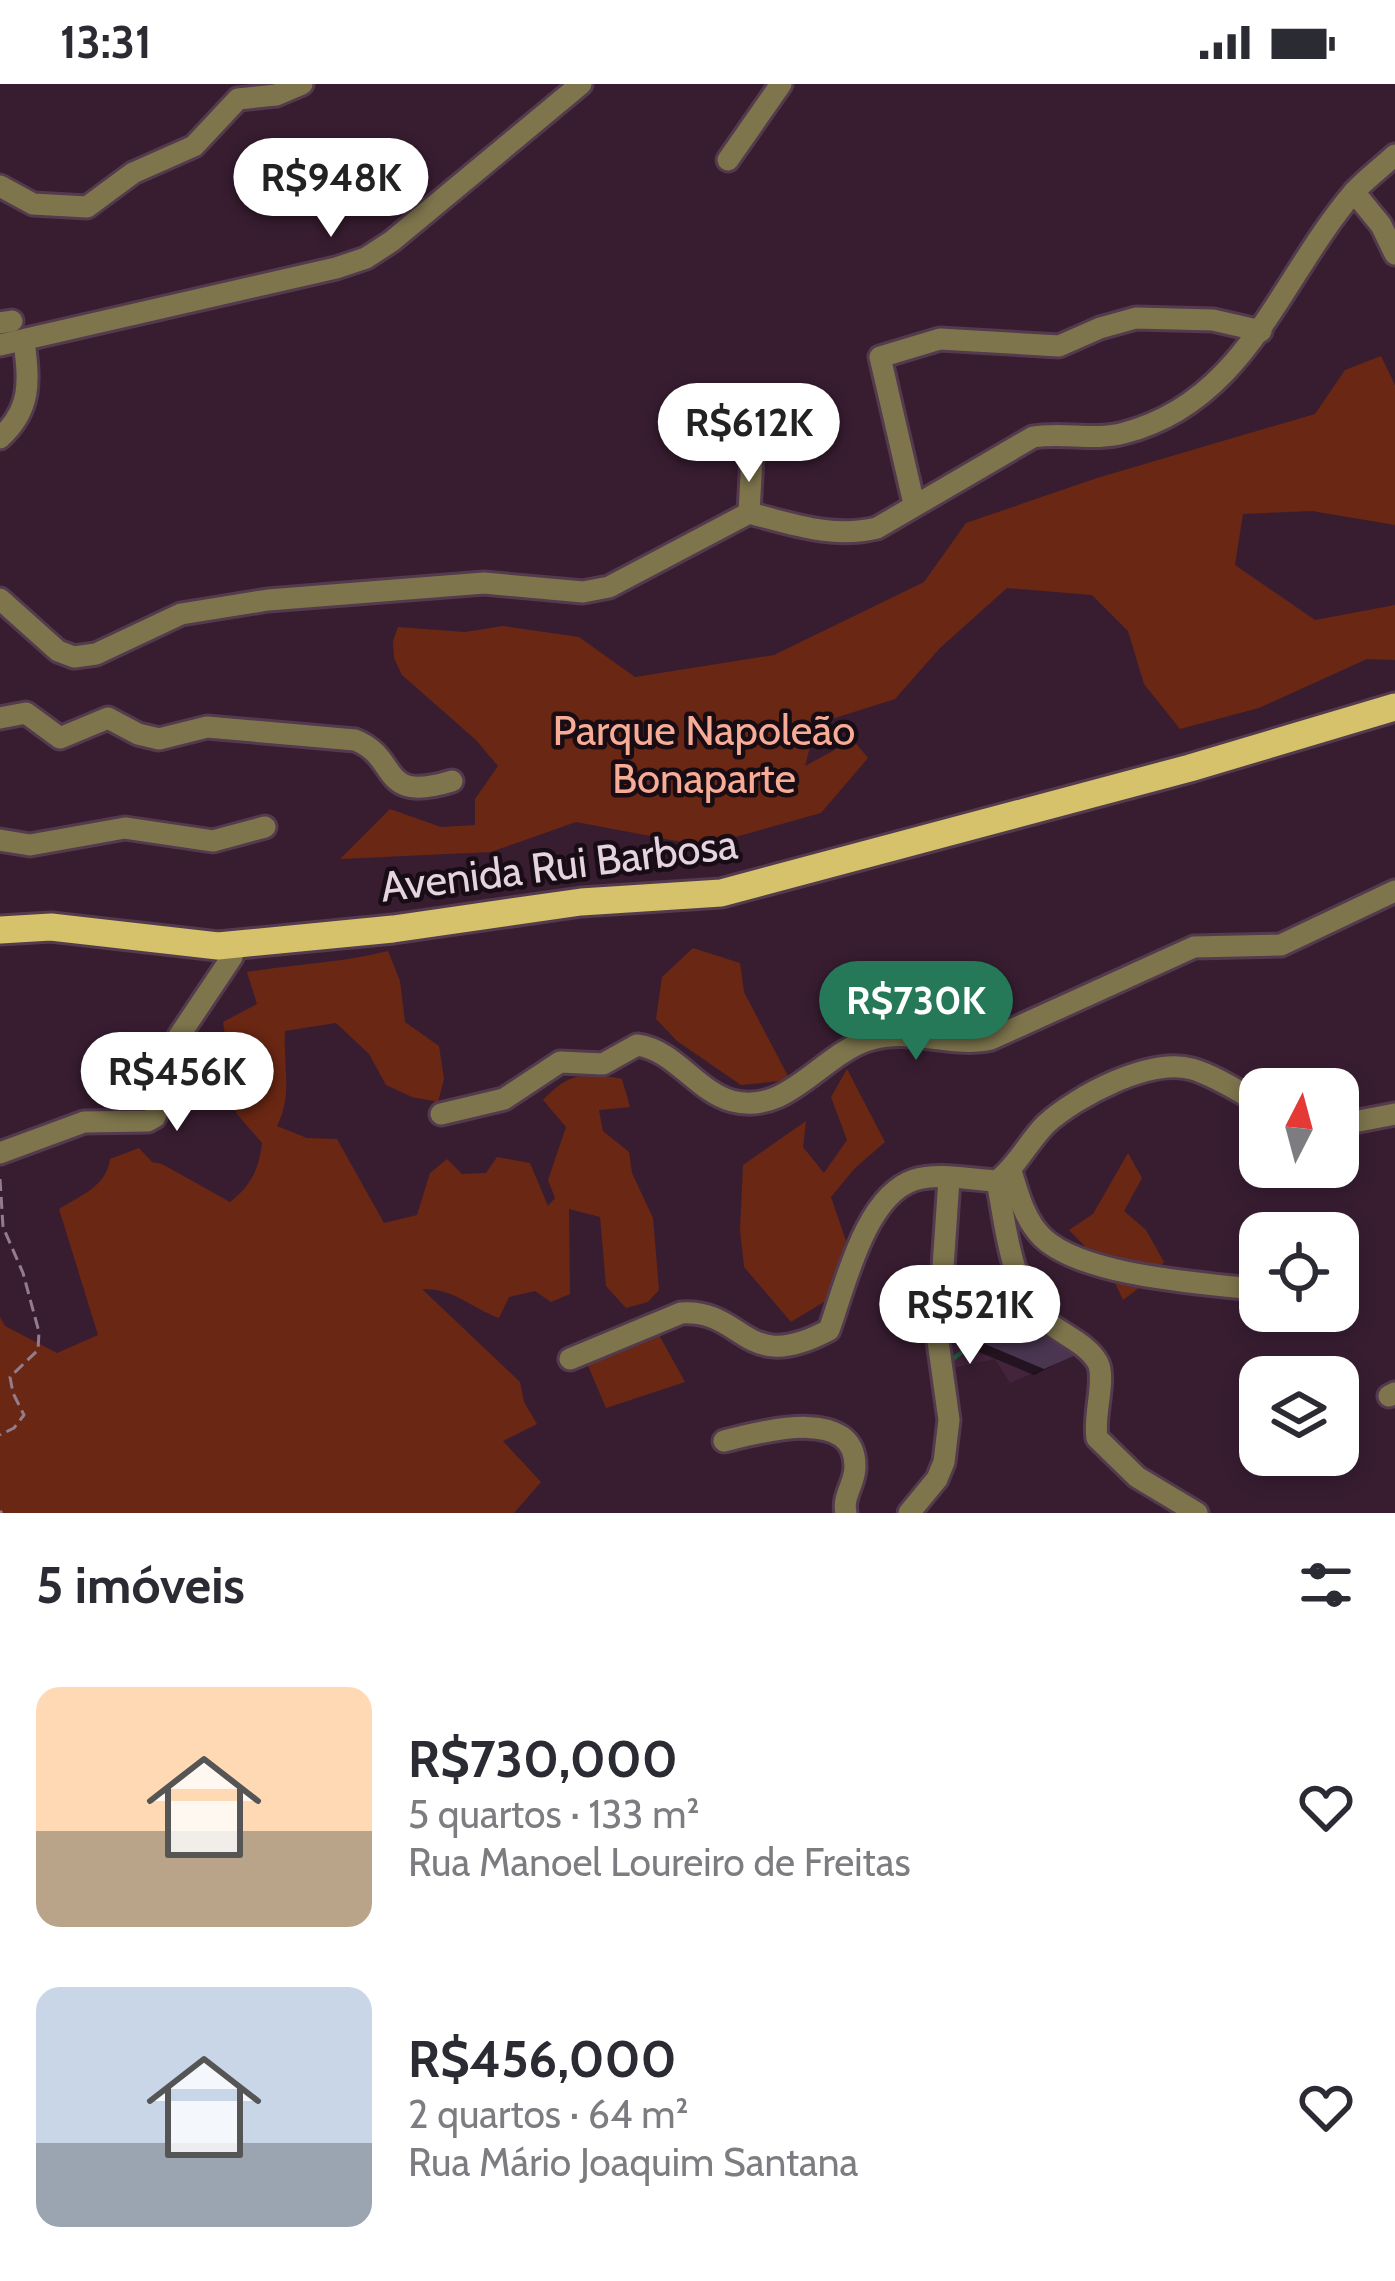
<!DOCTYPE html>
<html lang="pt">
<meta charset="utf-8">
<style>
body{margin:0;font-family:Cabin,sans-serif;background:#f2f2f3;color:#2b2b33;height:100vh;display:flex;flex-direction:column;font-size:45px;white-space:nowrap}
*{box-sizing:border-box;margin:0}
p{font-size:39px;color:#7c7c81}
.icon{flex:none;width:66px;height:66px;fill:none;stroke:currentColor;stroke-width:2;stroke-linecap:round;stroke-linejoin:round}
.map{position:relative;height:1429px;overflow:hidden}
.drawer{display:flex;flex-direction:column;background:#fff;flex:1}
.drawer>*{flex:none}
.needle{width:78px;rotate:6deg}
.buttons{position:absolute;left:1239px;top:984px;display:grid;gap:24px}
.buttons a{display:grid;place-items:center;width:120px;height:120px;border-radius:24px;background:#fff;box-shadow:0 6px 18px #0003;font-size:60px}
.price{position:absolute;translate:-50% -102px;padding:0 27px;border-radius:42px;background:#fff;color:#222;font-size:39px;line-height:78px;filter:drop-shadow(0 3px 6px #0008)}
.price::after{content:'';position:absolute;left:50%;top:72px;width:36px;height:27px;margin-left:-18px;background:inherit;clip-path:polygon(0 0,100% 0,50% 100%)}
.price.on{background:#257959;color:#fff}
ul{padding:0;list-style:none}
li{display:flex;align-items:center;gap:36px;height:300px;padding:0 36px}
li span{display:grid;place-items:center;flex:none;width:336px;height:240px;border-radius:24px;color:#555}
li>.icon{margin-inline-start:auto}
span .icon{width:144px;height:144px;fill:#fffc;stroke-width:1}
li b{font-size:51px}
h2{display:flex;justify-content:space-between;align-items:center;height:144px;padding:0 36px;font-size:51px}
.status{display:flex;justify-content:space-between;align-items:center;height:84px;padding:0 60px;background:#fff;direction:ltr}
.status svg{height:33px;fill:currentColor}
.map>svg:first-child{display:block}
.built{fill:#44243c}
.green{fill:#6a2713}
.shadow{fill:#0007}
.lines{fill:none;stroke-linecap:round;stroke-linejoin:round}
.stream{stroke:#235b3d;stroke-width:4.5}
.building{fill:#4a3651}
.minor-casing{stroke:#543a4d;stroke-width:27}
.major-casing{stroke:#543a4d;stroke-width:33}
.path{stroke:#937d8d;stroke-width:3;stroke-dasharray:12 6;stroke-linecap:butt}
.minor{stroke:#7e754d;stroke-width:21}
.major{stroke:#d5c26b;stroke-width:27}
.labels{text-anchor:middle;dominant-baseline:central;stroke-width:9;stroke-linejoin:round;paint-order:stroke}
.park-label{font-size:42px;fill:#f8ac96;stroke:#180c15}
.street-label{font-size:42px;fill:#e5d3df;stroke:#180c15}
</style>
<div class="status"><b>13:31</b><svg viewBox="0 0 49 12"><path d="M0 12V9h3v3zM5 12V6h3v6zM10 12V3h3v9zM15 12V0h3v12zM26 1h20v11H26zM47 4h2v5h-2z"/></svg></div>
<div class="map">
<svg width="1395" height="1429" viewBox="0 0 1395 1429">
<rect width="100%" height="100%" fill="#381d31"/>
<!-- built -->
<path class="built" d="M1005,1189L1021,1218L1078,1270L1010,1299L995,1275L953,1284L938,1282L944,1200Z"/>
<!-- green -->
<g class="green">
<path d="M1381,272L1395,301V441L1312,427L1243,430L1235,481L1315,536L1395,521V576L1367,575L1259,624L1180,645L1144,600L1128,547L1092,511L1007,504L940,564L895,615L816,640L805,682L853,656L868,674L821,729L703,762L576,738L491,768L340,775L390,725L441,743L475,741V715L498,682L476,656L402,591L394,574L393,557L398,543L465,548L503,542L579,553L635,593L774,571L924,498L966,439L1097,394L1315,330L1345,286Z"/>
<path d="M693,864L740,879L744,908L790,996L741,1001L677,957L656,935L662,893Z"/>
<path d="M388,867L400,897L405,938L439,962L444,995L438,1018L412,1013L386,1001L369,970L336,939L285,947C283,982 293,1011 277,1042L307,1054L337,1055L384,1139L417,1131L430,1089L447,1075L462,1090L486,1089L497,1073L530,1079L548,1122L555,1114L548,1096L566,1043L543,1016C570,988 585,988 622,995L630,1023L599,1026L603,1047L629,1068L632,1089L653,1134L659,1206L648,1218L626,1224L606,1202L600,1133L569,1125L570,1210L551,1218L535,1207L509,1213L499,1234C470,1223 453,1204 422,1205L520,1298L524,1318L537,1340L503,1357L541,1398L514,1429H0V1233L5,1242L57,1269L98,1251L59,1125C80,1112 107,1102 110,1075L139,1064L152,1078L162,1080L230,1118C251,1102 259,1085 262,1059L236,1029L237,1003L179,1018V1002L190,974L228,971L223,938L257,920L247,888C295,880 341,879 388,867Z"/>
<path d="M847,985L885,1058L855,1084L831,1113L846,1157L832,1213L791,1238L744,1183L740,1146L743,1081L806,1037L803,1063L824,1089L847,1056L831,1013Z"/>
<path d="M1128,1069L1142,1094L1124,1127L1146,1146L1164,1178L1144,1200L1123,1216L1110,1188L1069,1146L1093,1130Z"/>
<path d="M659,1251L685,1298L606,1324L586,1277Z"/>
</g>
<!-- shadow -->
<g class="shadow">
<path d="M974,1198H999L991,1206L967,1210Z"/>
<path d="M987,1233L1073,1271L1034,1291L969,1264L979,1240Z"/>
</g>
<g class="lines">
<!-- stream -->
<path class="stream" d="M950,1277L965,1266"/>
</g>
<!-- building -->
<g class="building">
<path d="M1000,1190L1002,1199L974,1204L973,1195Z"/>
<path d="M986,1229L1049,1254L1051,1251L1078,1270L1044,1285L975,1256Z"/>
</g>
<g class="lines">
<!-- minor casing -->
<g class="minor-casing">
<g id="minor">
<path d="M728,76L781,0"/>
<path d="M0,102L33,120L87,123L133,89L194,62L238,15L276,11L302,0"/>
<path d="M1354,108L1381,141L1395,170"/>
<path d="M0,239L12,237"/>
<path d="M0,261L336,184L366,174L392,157L581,0"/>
<path d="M0,354C32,325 29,297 24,257"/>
<path d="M914,420L880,273L940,255L1059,262L1100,244L1136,234L1213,236L1261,247"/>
<path d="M749,429L753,354L793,339"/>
<path d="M0,515L58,567L74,573L96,570L181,530L268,516L484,499L583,508L609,503L749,429C792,440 833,455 877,444L1033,353C1063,348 1095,357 1124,349C1246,318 1280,194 1354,108C1366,95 1382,83 1395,71"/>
<path d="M0,634L26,629L60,654L108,634L138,650L159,655L207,643L355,656C401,674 377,720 452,697"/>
<path d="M0,756L30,761L125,744L213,757L265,743"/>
<path d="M441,1030L504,1015L560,978L603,980L637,961C675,966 696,1007 732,1017C789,1032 822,968 872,955C914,944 953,964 991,955L1194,863L1281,861L1395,807"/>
<path d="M1338,1041L1395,1030"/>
<path d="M0,1069L84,1038L148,1037L155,1033L179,952L232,873"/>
<path d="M1011,1087C1018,1110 1025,1137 1043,1154C1085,1193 1204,1199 1260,1206"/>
<path d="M997,1097C1006,1142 1009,1195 1040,1231C1056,1249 1086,1257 1098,1279C1106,1296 1093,1332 1097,1354L1137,1393L1197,1429"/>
<path d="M997,1097C1018,1081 1028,1058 1046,1040C1077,1012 1150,973 1192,985C1216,992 1239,1008 1260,1019"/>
<path d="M570,1275L681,1229C746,1225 743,1292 829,1246C845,1202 865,1112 914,1096C939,1088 972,1096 997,1097"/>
<path d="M1389,1312L1395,1309"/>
<path d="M724,1357C757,1349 856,1320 855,1383C855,1400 842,1412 846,1429"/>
<path d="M909,1429L937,1395L944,1378L949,1336L938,1257L949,1095"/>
</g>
</g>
<!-- major casing -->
<g class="major-casing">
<path id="major" d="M0,846L51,843L218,862L393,845L581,818L721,809L1190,684L1395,623"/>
</g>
<!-- path -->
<g class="path">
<path d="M0,1095L3,1143L23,1189L39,1248L38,1266L10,1293L13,1309L24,1331L14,1344L0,1351"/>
<path d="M0,1427L2,1429"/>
</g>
<!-- minor -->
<use href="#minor" class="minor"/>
<!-- major -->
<use href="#major" class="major"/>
</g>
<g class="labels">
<!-- park labels -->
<g class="park-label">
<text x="704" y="646">Parque Napoleão<tspan x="704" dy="48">Bonaparte</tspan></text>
</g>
<!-- street labels -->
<g class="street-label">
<text transform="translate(559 781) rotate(-7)">Avenida Rui Barbosa</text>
</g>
</g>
</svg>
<div class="buttons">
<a><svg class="needle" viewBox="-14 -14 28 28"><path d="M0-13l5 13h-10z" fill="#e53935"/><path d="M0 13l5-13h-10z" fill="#7c7c81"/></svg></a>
<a><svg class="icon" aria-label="locate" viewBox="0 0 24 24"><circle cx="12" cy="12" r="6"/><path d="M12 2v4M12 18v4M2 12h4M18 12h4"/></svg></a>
<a><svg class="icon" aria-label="layers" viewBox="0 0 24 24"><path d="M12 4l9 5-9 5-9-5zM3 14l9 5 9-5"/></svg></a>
</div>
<b class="price" style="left:331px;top:156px">R$948K</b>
<b class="price" style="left:749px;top:401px">R$612K</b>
<b class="price on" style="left:916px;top:979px">R$730K</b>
<b class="price" style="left:177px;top:1050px">R$456K</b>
<b class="price" style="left:970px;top:1283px">R$521K</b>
</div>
<section class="drawer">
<h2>5 imóveis<svg class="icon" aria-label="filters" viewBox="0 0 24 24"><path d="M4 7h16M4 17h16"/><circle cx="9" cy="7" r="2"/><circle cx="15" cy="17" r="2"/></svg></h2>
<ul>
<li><span style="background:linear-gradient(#ffd9b3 60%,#b9a48a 0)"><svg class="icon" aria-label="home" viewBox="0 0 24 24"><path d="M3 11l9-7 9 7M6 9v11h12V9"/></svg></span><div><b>R$730,000</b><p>5 quartos · 133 m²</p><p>Rua Manoel Loureiro de Freitas</p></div><svg class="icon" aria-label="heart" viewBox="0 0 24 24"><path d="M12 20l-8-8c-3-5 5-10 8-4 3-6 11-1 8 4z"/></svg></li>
<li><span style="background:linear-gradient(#c9d6e8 65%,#9aa5b1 0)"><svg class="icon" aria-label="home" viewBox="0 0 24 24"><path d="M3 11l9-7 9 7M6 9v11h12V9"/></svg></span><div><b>R$456,000</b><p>2 quartos · 64 m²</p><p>Rua Mário Joaquim Santana</p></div><svg class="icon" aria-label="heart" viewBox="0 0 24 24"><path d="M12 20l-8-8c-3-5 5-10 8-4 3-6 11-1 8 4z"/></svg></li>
</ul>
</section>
